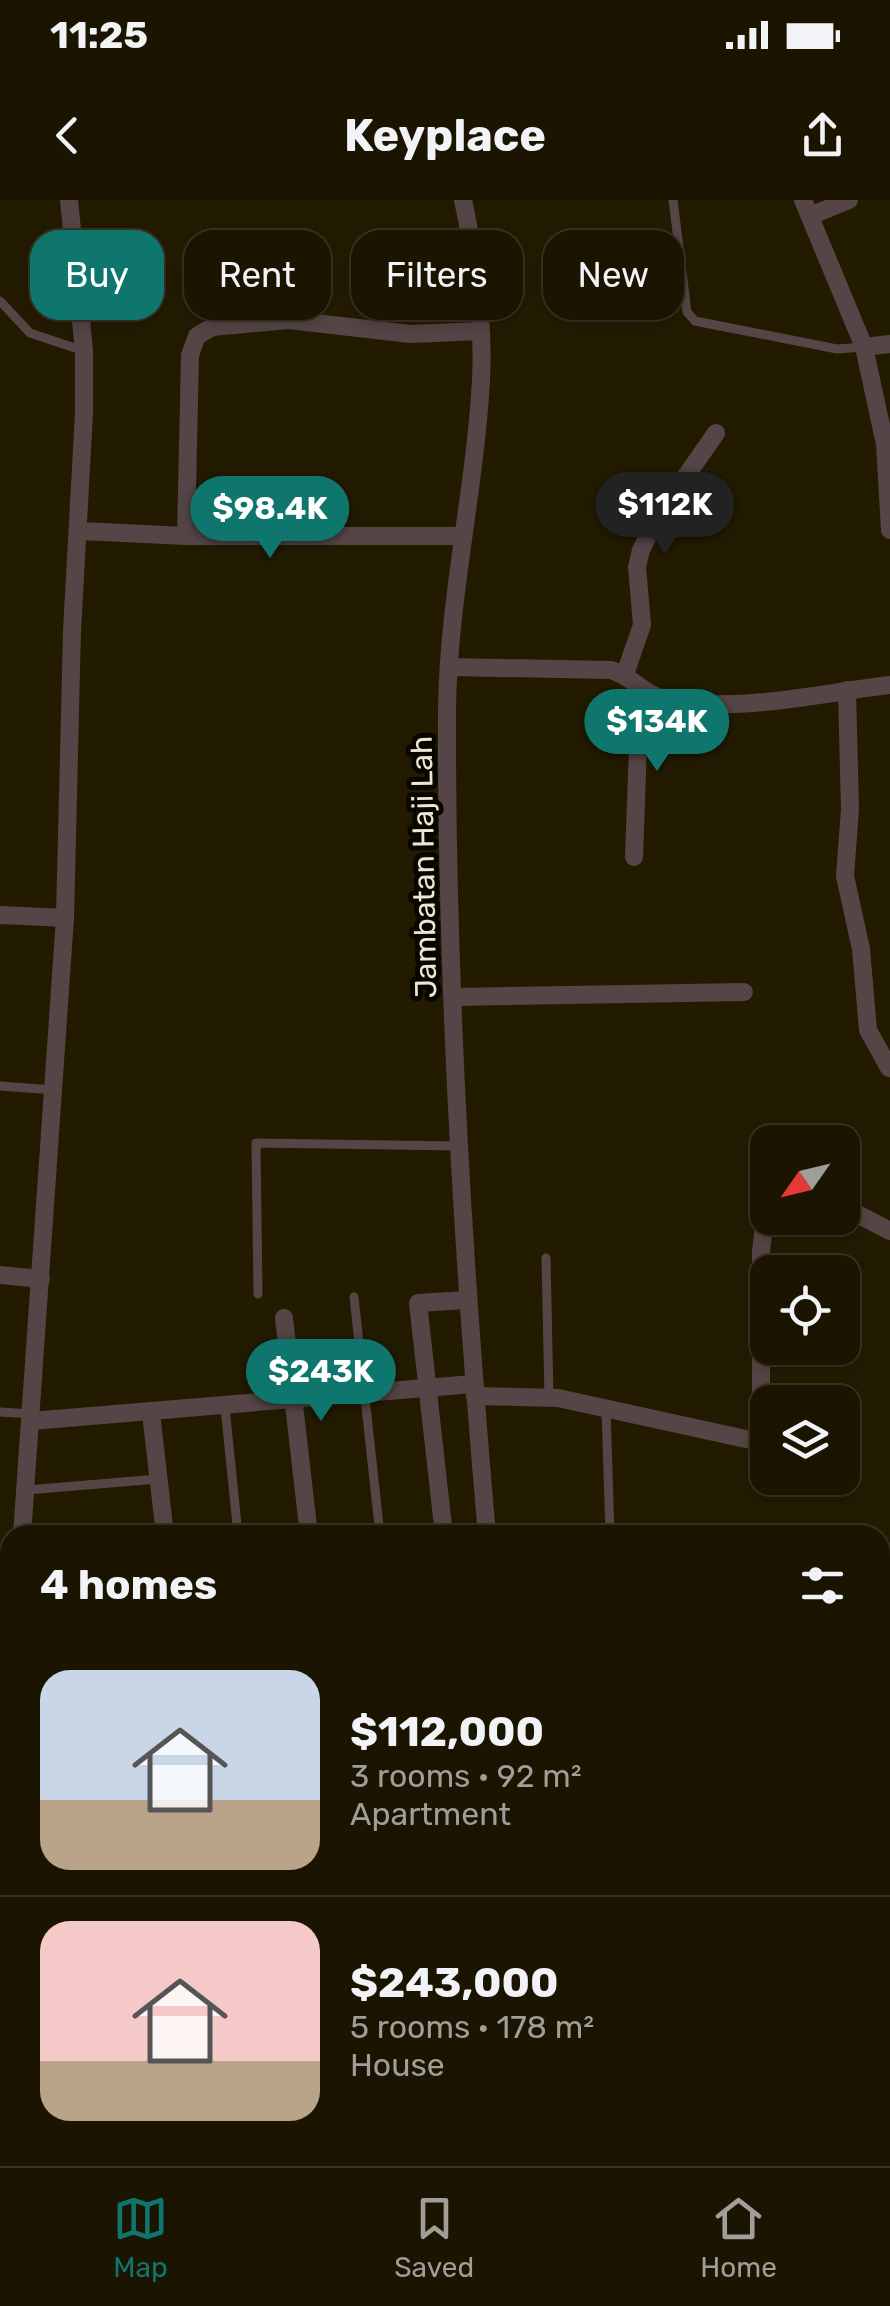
<!DOCTYPE html>
<meta charset="utf-8">
<style>
body{margin:0;font-family:Rubik,sans-serif;background:#27210f;color:#f1f3f6;height:100vh;display:flex;flex-direction:column;font-size:38px;white-space:nowrap}
*{box-sizing:border-box;margin:0}
p{font-size:32px;color:#9f9e99}
.icon{flex:none;width:55px;height:55px;fill:none;stroke:currentColor;stroke-width:2;stroke-linecap:round;stroke-linejoin:round}
.map{position:relative;flex:1;overflow:hidden}
.side{position:absolute;left:0px;top:1325px;width:890px;height:642px;display:flex;flex-direction:column;background:#1a1400;border-radius:30px 30px 0 0;box-shadow:0 5px 15px #0003,0 0 0 2px #383322}
.side>*{flex:none}
.banner{position:absolute;left:30px;top:30px;width:830px;height:90px;display:flex;gap:20px}
.needle{width:65px;rotate:236deg}
.fabs{position:absolute;left:750px;top:925px;display:grid;gap:20px}
.fabs a{display:grid;place-items:center;width:110px;height:110px;border-radius:20px;background:#1a1400;box-shadow:0 5px 15px #0003,0 0 0 2px #383322;font-size:50px}
.price{position:absolute;translate:-50% -85px;padding:0 22px;border-radius:35px;background:#0f766e;color:#fff;font-size:32px;line-height:65px;filter:drop-shadow(0 2px 5px #0008)}
.price::after{content:'';position:absolute;left:50%;top:60px;width:30px;height:22px;margin-left:-15px;background:inherit;clip-path:polygon(0 0,100% 0,50% 100%)}
.price.selected{background:#222;color:#fff}
ul{padding:0;list-style:none}
li{display:flex;align-items:center;gap:30px;height:250px;padding:0 40px}
li+li{border-top:2px solid #383322}
li span{display:grid;place-items:center;flex:none;width:280px;height:200px;border-radius:30px;color:#555}
li>.icon{margin-inline-start:auto}
span .icon{width:120px;height:120px;fill:#fffc;stroke-width:1}
li b{font-size:42px}
h2{display:flex;justify-content:space-between;align-items:center;height:120px;padding:0 40px;font-size:42px}
.pill{padding:0 35px;border-radius:30px;background:#1a1400;box-shadow:0 5px 15px #0003,0 0 0 2px #383322;font-size:35px;line-height:90px}
.pill.selected{background:#0f766e;color:#fff}
.status{display:flex;justify-content:space-between;align-items:center;height:70px;padding:0 50px;background:#1a1400;direction:ltr}
.status svg{height:28px;fill:currentColor}
header{display:flex;justify-content:space-between;align-items:center;height:130px;padding:0 40px;background:#1a1400;font-size:45px;font-weight:700}
.tabs{display:flex;justify-content:space-around;align-items:center;height:140px;border-top:2px solid #383322;background:#1a1400;font-size:28px;color:#9f9e99}
.tabs a{display:grid;justify-items:center;gap:5px}
.tabs .selected{color:#0f766e}
.map>svg:first-child{display:block}
.lines{fill:none;stroke-linecap:round;stroke-linejoin:round}
.lane{stroke:#554546;stroke-width:9}
.street{stroke:#554546;stroke-width:18}
.secondary{stroke:#765c5e;stroke-width:25}
.labels{text-anchor:middle;dominant-baseline:central;stroke-width:10;stroke-linejoin:round;paint-order:stroke}
.street-label{font-size:30px;fill:#ece7d5;stroke:#090600}
</style>
<div class="status"><b>11:25</b><svg viewBox="0 0 49 12"><path d="M0 12V9h3v3zM5 12V6h3v6zM10 12V3h3v9zM15 12V0h3v12zM26 1h20v11H26zM47 4h2v5h-2z"/></svg></div>
<header><svg class="icon" aria-label="back" viewBox="0 0 24 24"><path d="M15 5l-7 7 7 7"/></svg>Keyplace<svg class="icon" aria-label="share" viewBox="0 0 24 24"><path d="M12 15V3M7 8l5-5 5 5M5 13v7h14v-7"/></svg></header>
<div class="map">
<svg width="890" height="1966" viewBox="0 0 890 1966">
<rect width="100%" height="100%" fill="#231b00"/>
<g class="lines">
<!-- lane -->
<g class="lane">
<path d="M673,0L687,112L695,121L837,149L864,147"/>
<path d="M0,101L30,133L84,151"/>
<path d="M0,886L54,890"/>
<path d="M546,1058L549,1197"/>
<path d="M258,1094L256,943L459,946"/>
<path d="M354,1097L380,1335"/>
<path d="M225,1207L238,1335"/>
<path d="M606,1209L610,1335"/>
<path d="M0,1212L32,1214"/>
<path d="M27,1290L158,1279"/>
</g>
<!-- street -->
<g class="street">
<path d="M463,0C476,60 484,119 481,180C475,291 448,400 447,511C446,786 463,1062 487,1335"/>
<path d="M803,0L864,147L885,244L890,330"/>
<path d="M810,16L849,0"/>
<path d="M864,147L890,144"/>
<path d="M80,331L186,336H462"/>
<path d="M186,336L190,155L197,136L212,127L288,120L411,134L480,131"/>
<path d="M449,467L611,470C632,476 642,494 665,499C736,514 819,493 890,485"/>
<path d="M625,474L642,425L637,367L641,350L659,315L716,233"/>
<path d="M847,490L850,609L845,676L861,749L868,830L889,868"/>
<path d="M634,657L640,490"/>
<path d="M0,715L65,718"/>
<path d="M454,797L744,792"/>
<path d="M842,1006L890,1031"/>
<path d="M0,1075L41,1079"/>
<path d="M284,1118L309,1335"/>
<path d="M475,1196L558,1198L755,1241L761,1238V1051L768,996"/>
<path d="M151,1213L165,1335"/>
<path d="M31,1221L473,1184"/>
<path d="M22,1335L65,718L72,431L84,213V151L69,0"/>
<path d="M444,1335L418,1103L467,1100"/>
<path d="M880,1665L890,1664"/>
<path d="M0,1884L10,1890"/>
<path d="M121,1958L136,1966"/>
<path d="M183,1958L197,1966"/>
<path d="M610,1958L612,1966"/>
<path d="M164,1966V1958"/>
</g>
<!-- secondary -->
<g class="secondary">
<path d="M0,1460L10,1464"/>
<path d="M856,1958L862,1966"/>
</g>
</g>
<g class="labels">
<!-- street labels -->
<g class="street-label">
<text transform="translate(424 667) rotate(-91)">Jambatan Haji Lah</text>
</g>
</g>
</svg>
<div class="fabs">
<a><svg class="needle" viewBox="-14 -14 28 28"><path d="M0-13l5 13h-10z" fill="#e53935"/><path d="M0 13l5-13h-10z" fill="#9f9e99"/></svg></a>
<a><svg class="icon" aria-label="locate" viewBox="0 0 24 24"><circle cx="12" cy="12" r="6"/><path d="M12 2v4M12 18v4M2 12h4M18 12h4"/></svg></a>
<a><svg class="icon" aria-label="layers" viewBox="0 0 24 24"><path d="M12 4l9 5-9 5-9-5zM3 14l9 5 9-5"/></svg></a>
</div>
<b class="price selected" style="left:665px;top:357px">$112K</b>
<b class="price" style="left:270px;top:361px">$98.4K</b>
<b class="price" style="left:657px;top:574px">$134K</b>
<b class="price" style="left:321px;top:1224px">$243K</b>
<div class="banner">
<a class="pill selected">Buy</a>
<a class="pill">Rent</a>
<a class="pill">Filters</a>
<a class="pill">New</a>
</div>
<section class="side">
<h2>4 homes<svg class="icon" aria-label="filters" viewBox="0 0 24 24"><path d="M4 7h16M4 17h16"/><circle cx="9" cy="7" r="2"/><circle cx="15" cy="17" r="2"/></svg></h2>
<ul>
<li><span style="background:linear-gradient(#c9d6e8 65%,#b9a48a 0)"><svg class="icon" aria-label="home" viewBox="0 0 24 24"><path d="M3 11l9-7 9 7M6 9v11h12V9"/></svg></span><div><b>$112,000</b><p>3 rooms · 92 m²</p><p>Apartment</p></div></li>
<li><span style="background:linear-gradient(#f6c9c9 70%,#b9a48a 0)"><svg class="icon" aria-label="home" viewBox="0 0 24 24"><path d="M3 11l9-7 9 7M6 9v11h12V9"/></svg></span><div><b>$243,000</b><p>5 rooms · 178 m²</p><p>House</p></div></li>
</ul>
</section>
</div>
<nav class="tabs">
<a class="selected"><svg class="icon" aria-label="map" viewBox="0 0 24 24"><path d="M3 6l6-2 6 2 6-2v14l-6 2-6-2-6 2zM9 4v14M15 6v14"/></svg>Map</a>
<a><svg class="icon" aria-label="saved" viewBox="0 0 24 24"><path d="M7 4h10v16l-5-4-5 4z"/></svg>Saved</a>
<a><svg class="icon" aria-label="home" viewBox="0 0 24 24"><path d="M3 11l9-7 9 7M6 9v11h12V9"/></svg>Home</a>
</nav>
